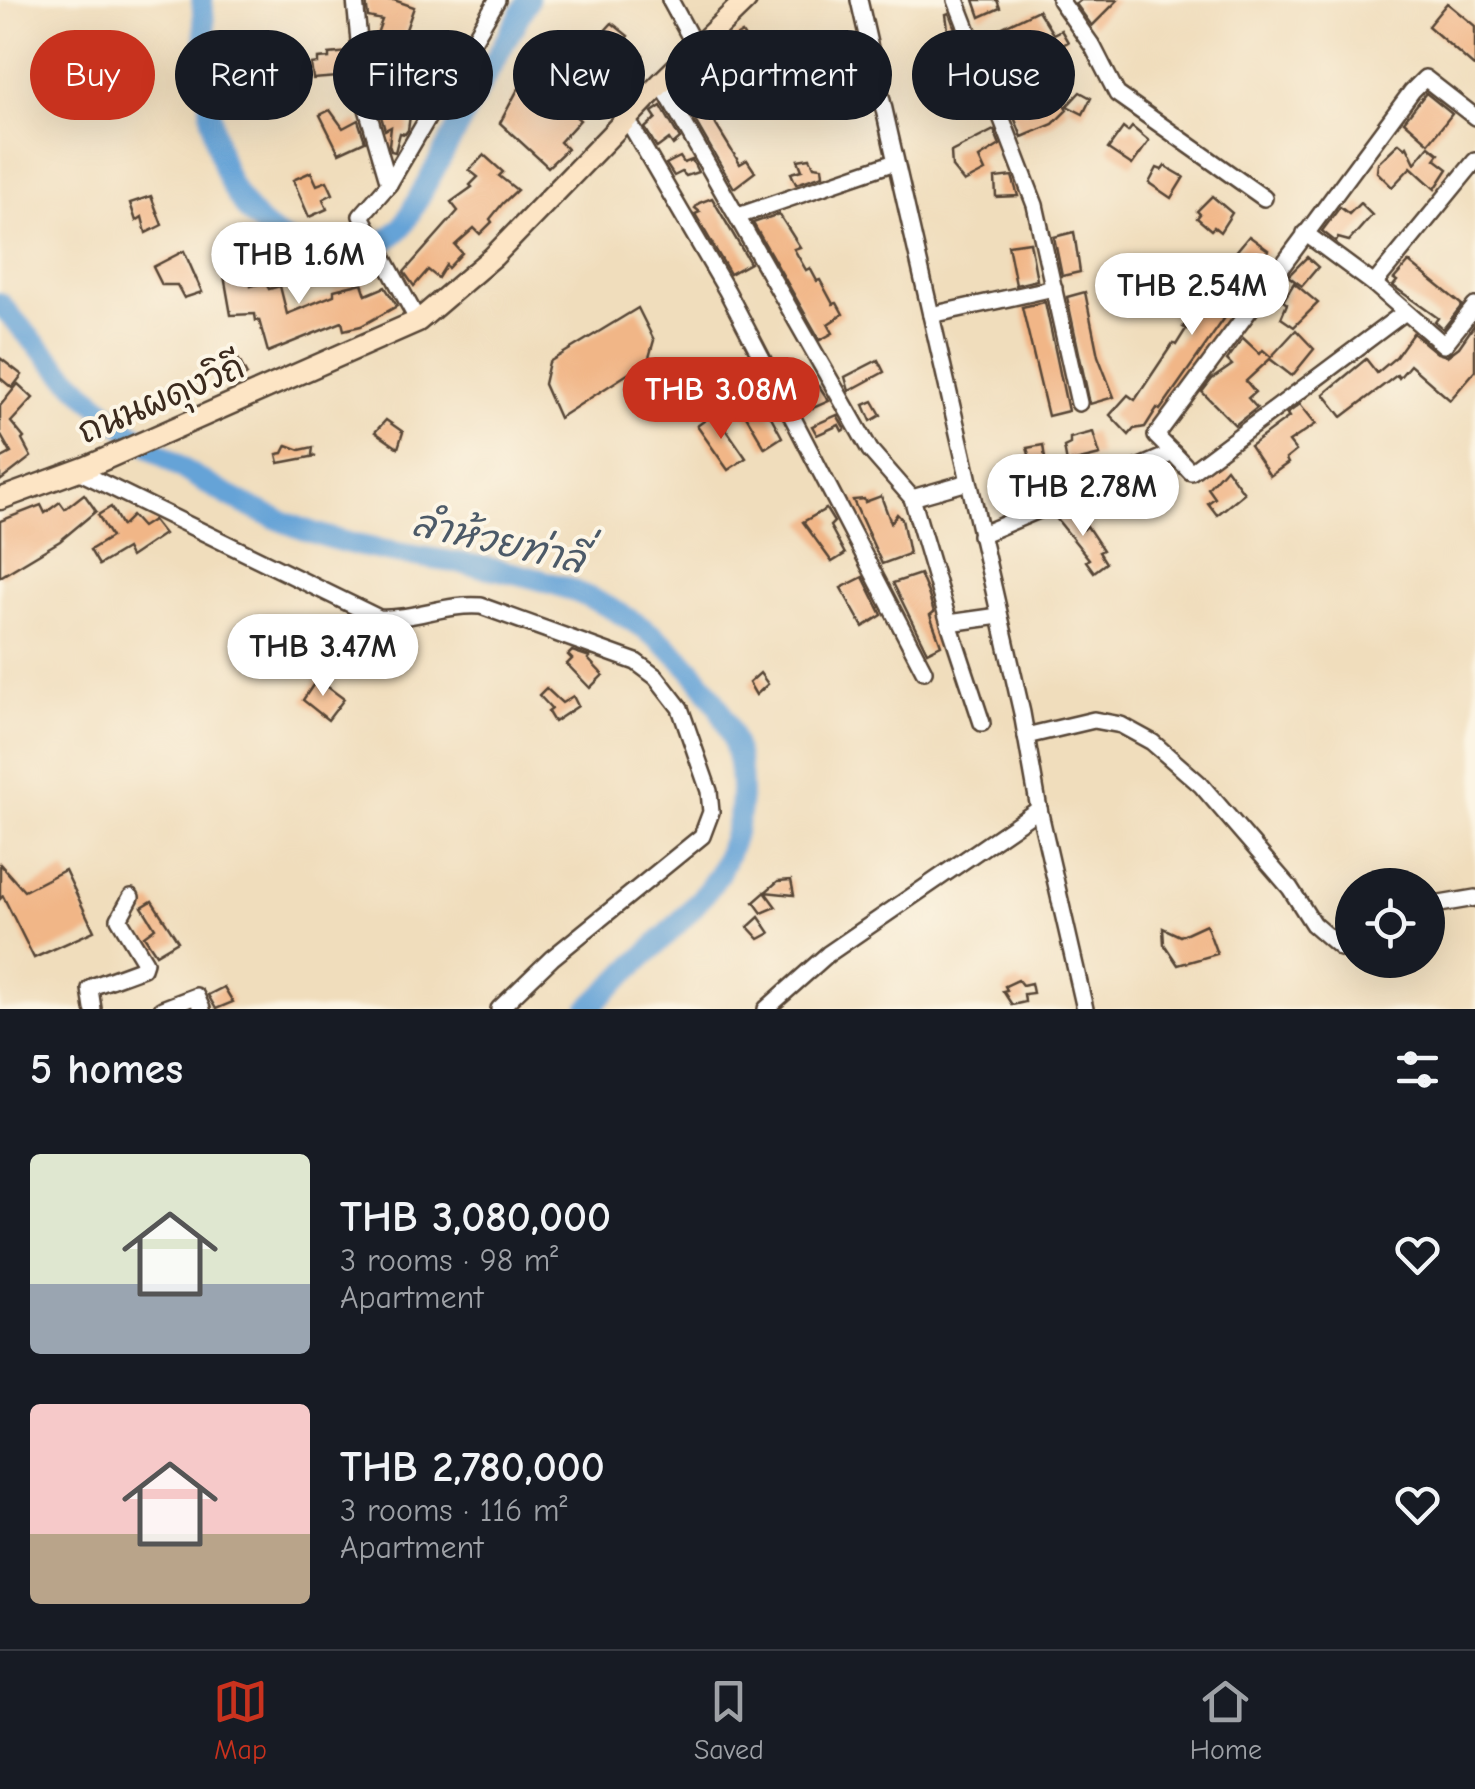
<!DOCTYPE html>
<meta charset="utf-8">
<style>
body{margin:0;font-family:"Comic Neue","Playpen Sans Thai",sans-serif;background:#242831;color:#f1f3f6;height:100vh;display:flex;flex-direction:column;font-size:38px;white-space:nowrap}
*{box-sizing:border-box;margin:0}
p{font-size:32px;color:#9ea1a6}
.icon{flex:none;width:55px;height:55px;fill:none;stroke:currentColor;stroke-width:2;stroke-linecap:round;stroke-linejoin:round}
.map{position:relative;height:1009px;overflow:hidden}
.panel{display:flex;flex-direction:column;background:#171b24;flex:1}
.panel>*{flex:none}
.hud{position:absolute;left:30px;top:30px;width:1415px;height:90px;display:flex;gap:20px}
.controls{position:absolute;left:1335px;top:868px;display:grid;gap:20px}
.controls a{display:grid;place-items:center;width:110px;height:110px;border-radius:50%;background:#171b24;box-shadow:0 10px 40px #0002;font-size:50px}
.price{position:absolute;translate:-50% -85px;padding:0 22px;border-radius:35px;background:#fff;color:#222;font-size:32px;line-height:65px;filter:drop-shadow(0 2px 5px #0008)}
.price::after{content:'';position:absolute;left:50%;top:60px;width:30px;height:22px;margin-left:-15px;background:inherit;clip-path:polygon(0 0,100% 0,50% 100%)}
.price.selected{background:#c8321e;color:#fff}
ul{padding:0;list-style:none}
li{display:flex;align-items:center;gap:30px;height:250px;padding:0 30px}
li span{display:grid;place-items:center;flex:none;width:280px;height:200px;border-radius:10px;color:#555}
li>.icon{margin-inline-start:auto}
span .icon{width:120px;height:120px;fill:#fffc;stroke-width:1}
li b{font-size:42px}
h2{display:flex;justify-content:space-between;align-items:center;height:120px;padding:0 30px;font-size:42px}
.chip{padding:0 35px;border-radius:45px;background:#171b24;box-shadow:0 10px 40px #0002;font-size:35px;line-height:90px}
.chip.selected{background:#c8321e;color:#fff}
.dock{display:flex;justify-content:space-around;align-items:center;height:140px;border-top:2px solid #363941;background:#171b24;font-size:28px;color:#9ea1a6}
.dock a{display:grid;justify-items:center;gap:5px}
.dock .selected{color:#c8321e}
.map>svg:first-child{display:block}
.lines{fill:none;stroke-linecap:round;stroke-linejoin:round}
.river{stroke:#65a3d7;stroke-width:22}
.building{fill:#f1b687;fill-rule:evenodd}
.minor-casing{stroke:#564536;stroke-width:20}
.secondary-casing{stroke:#564536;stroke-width:25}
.minor{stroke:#fff;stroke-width:15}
.secondary{stroke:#fde5c5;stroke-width:20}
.labels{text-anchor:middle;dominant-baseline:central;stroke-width:8;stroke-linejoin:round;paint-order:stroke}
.street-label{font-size:35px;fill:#3b2a1e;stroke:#fcf5e5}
.water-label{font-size:38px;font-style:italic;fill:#4c5a68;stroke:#fcf5e5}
</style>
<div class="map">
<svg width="1475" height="1009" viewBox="0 0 1475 1009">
<rect width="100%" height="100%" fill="#fcf5e5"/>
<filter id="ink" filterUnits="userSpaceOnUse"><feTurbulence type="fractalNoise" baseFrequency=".01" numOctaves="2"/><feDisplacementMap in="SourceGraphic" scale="20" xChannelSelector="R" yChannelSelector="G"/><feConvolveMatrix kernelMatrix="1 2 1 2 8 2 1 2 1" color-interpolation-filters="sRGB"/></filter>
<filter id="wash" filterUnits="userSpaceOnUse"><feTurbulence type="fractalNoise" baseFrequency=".0048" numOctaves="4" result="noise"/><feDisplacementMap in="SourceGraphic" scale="40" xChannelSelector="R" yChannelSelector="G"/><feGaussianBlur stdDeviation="2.25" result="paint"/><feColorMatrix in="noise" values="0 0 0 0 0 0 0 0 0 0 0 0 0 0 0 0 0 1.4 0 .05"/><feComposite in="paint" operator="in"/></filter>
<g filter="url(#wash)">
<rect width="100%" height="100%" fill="#f0ddbc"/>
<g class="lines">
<!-- river -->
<g class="river">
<path d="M202,0C212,95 197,215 311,251C344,262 380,250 403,226L528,0"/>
<path d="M0,303C80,400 181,484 300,528C381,559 463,557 544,581C670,618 792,733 719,873C696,914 624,973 588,1009"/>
</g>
</g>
<g id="blocks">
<!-- building -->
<g class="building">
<path d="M366,0H394L414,7L403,38L430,45L427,54L420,52L417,65L380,51L377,64L372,63L370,42H374L382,20L368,17Z"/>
<path d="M974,0H997L1000,8L980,17Z"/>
<path d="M1081,0H1118L1092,26L1076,4Z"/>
<path d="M1447,3L1475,26V67L1428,26Z"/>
<path d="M1038,10L1053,34L1061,30L1068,42L1059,47L1069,61L1050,76L1067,110L1053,124L1022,137L1002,87L1016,80L1008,60L996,65L988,34ZM1045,79L1050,98L1023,112L1016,95Z"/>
<path d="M949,13L973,76L961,85L951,88L942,79L946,72L945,50L941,51L937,40L949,37L946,14Z"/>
<path d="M612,23L628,36L625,40L643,55L619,83L622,86L606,105L578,79L585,69L580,63L589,55L602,67L616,51L600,36Z"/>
<path d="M742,33L776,87L750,104L744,94L712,111L716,125L740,164L747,160L755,172L734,188L685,103L707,97L694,70L719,53L717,49Z"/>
<path d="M349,52L351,76L313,79L311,64L318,63V59L329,58V54Z"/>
<path d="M531,60L566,85L560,91L579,104L573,114L580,120L560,142L567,149L548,167L500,123L517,91L528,78L523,74Z"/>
<path d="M1080,92L1091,98L1083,114L1067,106Z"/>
<path d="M1426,93L1452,114L1429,143L1404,121Z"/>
<path d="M385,98L416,100L415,117L410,116L408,130L405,134L400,133L395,152L391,151L389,145L391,127L385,130L381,116Z"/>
<path d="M661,106L680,139L673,145L669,139L657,148L645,128L656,118L652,112Z"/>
<path d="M330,110L343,128L358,120L365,141L339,153L320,115Z"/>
<path d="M1132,127L1149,141L1132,165L1108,149L1123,128L1128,132Z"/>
<path d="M994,130L1000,145L979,158L985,171L964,182L952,167L951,152Z"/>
<path d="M1399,143L1405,148L1407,146L1415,163L1429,146L1439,154L1435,159L1448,169L1435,189L1411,167L1392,187L1377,172L1378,163Z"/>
<path d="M484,155L503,172L499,176L517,190L503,203L490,219L492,222L480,234L474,228L455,245L462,253L448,268L446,265L438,278L428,270L414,286L404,272L458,211L451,202L472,187L470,185L478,177L469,170Z"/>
<path d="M680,157L684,163L692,160L698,172L686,176L682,172L674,176L666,164Z"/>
<path d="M810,158L814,166L822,167L823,175L796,184L791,173L802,170L798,160Z"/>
<path d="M1165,166L1184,177L1171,198L1149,183L1157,168L1162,170Z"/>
<path d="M311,172L317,185L327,181L333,194L323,199L327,209L309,217L293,180Z"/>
<path d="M1012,176L1018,196L996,197L995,178Z"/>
<path d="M151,196L162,225L146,233L142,217L136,221L130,203Z"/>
<path d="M1212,196L1232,213L1220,232L1214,227L1211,230L1197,218L1200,214L1197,211Z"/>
<path d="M712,198L750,263L730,274L695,214L700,212L695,208L699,203Z"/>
<path d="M1360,203L1372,215L1349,241L1338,238L1336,242L1322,231L1340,207L1349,214Z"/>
<path d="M779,214L800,247L794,249L806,270L810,268L817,281L820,280L833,304L837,303L843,314L828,324L833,333L820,340L753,223Z"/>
<path d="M1074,232L1080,272L1062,276L1054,237Z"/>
<path d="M1249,236L1268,250L1258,264L1263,267L1251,283L1246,286L1241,282L1220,316L1224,319L1160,410L1157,408L1145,427L1134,429L1129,435L1110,415L1128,395L1135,400L1173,343L1176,345L1186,329L1183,327L1206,294V288Z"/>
<path d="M1030,242L1037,280L1016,285L1008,245Z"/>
<path d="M184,251L202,292L184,298L177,285H162L153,267Z"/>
<path d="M220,253H236L239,269L250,270L251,286L265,282L269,289L280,286L287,314L334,295V290L362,283L366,295L385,287L397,306L361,326L344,330L342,322L268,352L259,320L256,321L255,314L231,315Z"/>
<path d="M1307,257L1318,267L1302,286L1288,276Z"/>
<path d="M1409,262L1462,305L1443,329L1435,322L1438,318L1393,286L1397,281L1394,279Z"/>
<path d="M1294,283L1318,303L1294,327L1281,318L1287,304L1283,301Z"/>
<path d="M1085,292L1098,356L1114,397L1090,404L1067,297Z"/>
<path d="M1045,302L1068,411L1048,416L1022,307Z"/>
<path d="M638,308L654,340L648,361L559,418L544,384L549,362Z"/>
<path d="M1475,324V371L1450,400L1410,365L1399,378L1397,375L1342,417L1324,394L1366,359L1377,373L1396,357L1413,333L1437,353L1447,356L1459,347Z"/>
<path d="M1296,330L1314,349L1292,376L1270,359L1246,381L1255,392L1248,398L1257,408L1235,425L1202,392L1212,379L1232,365L1227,360L1243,338L1260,354L1263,350L1271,357Z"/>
<path d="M0,358L22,375L12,388L0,378Z"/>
<path d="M239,360L247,375L229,387L219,371Z"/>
<path d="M878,360L884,372L849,391L845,377Z"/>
<path d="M700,381L715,407L705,411L690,386Z"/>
<path d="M813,383L815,387L819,386L829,401L804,412L792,391Z"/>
<path d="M18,384L33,398L11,422L24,438L22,440L31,457L0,481V459L11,453L0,434V406Z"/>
<path d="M757,391L782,437L765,448L738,402Z"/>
<path d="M873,401L881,415L871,421L864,405Z"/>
<path d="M1300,404L1316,424L1289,442L1296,451L1286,459L1288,463L1270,476L1250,446L1289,417L1287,414Z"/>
<path d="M715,413L746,458L728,470L697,426Z"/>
<path d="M837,415L845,429L842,431L839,425L817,435L812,426Z"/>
<path d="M386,420L403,432L398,448L375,432Z"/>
<path d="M1093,432L1100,455L1067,463L1064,447L1070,444V438Z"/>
<path d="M287,445L300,450L313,447L312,455L316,456L279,463L277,454L283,453Z"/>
<path d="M1043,445L1050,493L1041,494L1027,448Z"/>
<path d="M1226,468L1244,493L1217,515L1208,503L1215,498L1208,488Z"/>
<path d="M84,494L96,511L60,541L0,577V521L41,505L45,513L60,502L65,509Z"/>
<path d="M881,496L891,523L897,514L902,519L909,554L882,564L853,500L864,499L865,502Z"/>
<path d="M111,507L122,526L132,516L142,527L153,520L164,534L130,557L126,549L99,565L90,550L111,537L98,515Z"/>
<path d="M1072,508L1084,529L1087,526L1103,550L1099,552L1106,563L1094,572L1086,561L1089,559L1056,518Z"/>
<path d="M826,509L834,522L830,526L845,554L832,562L803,522Z"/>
<path d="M920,574L928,593L934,612L930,615L941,645L927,652L893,583Z"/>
<path d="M863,577L882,615L863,627L841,588Z"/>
<path d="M572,651L590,657L588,659L603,675L590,688L567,664L572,659L568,655Z"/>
<path d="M760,673L768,684L756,695L749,683Z"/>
<path d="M317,679L344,699L328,720L303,700Z"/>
<path d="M546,688L562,703L573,696L578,706L554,722L548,712L552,709L539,695Z"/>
<path d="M0,864L24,891L65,870L94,931L34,958L3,896L0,899Z"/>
<path d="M791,880L794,895L765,892L776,907L762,913L754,902L778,881Z"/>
<path d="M152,901L178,941L156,954L144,936L155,928L142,907Z"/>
<path d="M759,917L770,933L759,939L748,927Z"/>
<path d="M1206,924L1217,954L1178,965L1164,944L1163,928L1180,936Z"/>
<path d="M1018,980L1022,985L1031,983L1033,993L1024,994L1025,1002L1012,1005L1003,991L1007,990L1005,986Z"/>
<path d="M224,987L233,1002L216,1009L208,995Z"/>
</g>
</g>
</g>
<g filter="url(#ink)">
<use href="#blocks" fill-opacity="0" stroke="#564536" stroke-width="2.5"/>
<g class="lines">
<!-- minor casing -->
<g class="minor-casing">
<g id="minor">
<path d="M355,0L365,102L389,184L361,216L418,321"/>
<path d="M670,0L696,48"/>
<path d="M859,0L1022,713L1039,809L1085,1009"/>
<path d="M956,0L1035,205L1079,403"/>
<path d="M1060,0L1093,47L1117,94L1264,198"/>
<path d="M661,83L870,450L912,498L949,623"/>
<path d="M627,119L727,291L924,671"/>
<path d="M389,184L497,0"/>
<path d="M738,216L895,162"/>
<path d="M1305,233L1374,284L1444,345L1475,306"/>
<path d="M1374,284L1475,161"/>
<path d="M931,315L1054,288"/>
<path d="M1173,453L1156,436L1412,91L1425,78L1475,117"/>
<path d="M78,471L379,618C414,620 446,603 481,606L636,662L656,677L680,708L709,791L711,812L702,836L552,958L499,1009"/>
<path d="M912,498L968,482"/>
<path d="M980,535L1173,453L1191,472L1405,312"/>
<path d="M982,723L949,623L999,616"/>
<path d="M1026,736L1094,720L1121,725L1152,742L1201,785L1290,888L1313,924L1341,948L1352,942"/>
<path d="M1428,906L1475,898"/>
<path d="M93,1009L90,989L94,986L143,968L145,962L119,919L131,897"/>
<path d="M162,1009L196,996L202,1009"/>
<path d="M766,1009L828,954L1039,809"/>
</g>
</g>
<!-- secondary casing -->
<g class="secondary-casing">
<path id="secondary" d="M0,499L87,467L418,321L493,257L661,83L746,0"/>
</g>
<!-- minor -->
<use href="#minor" class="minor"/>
<!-- secondary -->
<use href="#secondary" class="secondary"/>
</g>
</g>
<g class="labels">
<!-- street labels -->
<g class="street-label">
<text transform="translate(161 399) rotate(-23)">ถนนผดุงวิถี</text>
</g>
<!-- water labels -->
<g class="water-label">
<text transform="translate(498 542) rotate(13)">ลำห้วยท่าลี่</text>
</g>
</g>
</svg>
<div class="controls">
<a><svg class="icon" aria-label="locate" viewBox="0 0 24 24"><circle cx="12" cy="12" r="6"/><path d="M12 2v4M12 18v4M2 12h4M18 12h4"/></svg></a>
</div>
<b class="price" style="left:299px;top:307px">THB 1.6M</b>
<b class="price" style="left:1192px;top:338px">THB 2.54M</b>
<b class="price selected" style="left:721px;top:442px">THB 3.08M</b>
<b class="price" style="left:1083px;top:539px">THB 2.78M</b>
<b class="price" style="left:323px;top:699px">THB 3.47M</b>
<div class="hud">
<a class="chip selected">Buy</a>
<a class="chip">Rent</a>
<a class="chip">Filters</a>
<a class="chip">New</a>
<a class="chip">Apartment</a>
<a class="chip">House</a>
</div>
</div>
<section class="panel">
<h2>5 homes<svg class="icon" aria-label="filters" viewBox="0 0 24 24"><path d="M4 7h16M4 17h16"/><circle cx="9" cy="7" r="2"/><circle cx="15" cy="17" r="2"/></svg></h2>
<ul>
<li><span style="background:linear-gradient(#dfe7d0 65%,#9aa5b1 0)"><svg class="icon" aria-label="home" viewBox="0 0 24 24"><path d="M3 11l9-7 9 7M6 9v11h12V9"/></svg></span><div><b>THB 3,080,000</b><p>3 rooms · 98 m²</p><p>Apartment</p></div><svg class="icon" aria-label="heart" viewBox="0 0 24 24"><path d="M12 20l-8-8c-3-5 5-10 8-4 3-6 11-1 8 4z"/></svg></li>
<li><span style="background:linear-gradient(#f6c9c9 65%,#b9a48a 0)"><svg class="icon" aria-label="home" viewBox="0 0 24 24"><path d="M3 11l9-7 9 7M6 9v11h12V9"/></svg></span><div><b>THB 2,780,000</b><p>3 rooms · 116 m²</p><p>Apartment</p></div><svg class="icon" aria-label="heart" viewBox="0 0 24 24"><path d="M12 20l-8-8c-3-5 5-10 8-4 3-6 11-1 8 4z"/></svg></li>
</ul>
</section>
<nav class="dock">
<a class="selected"><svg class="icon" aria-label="map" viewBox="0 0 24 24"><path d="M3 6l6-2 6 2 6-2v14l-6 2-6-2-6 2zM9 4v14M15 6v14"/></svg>Map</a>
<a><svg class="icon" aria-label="saved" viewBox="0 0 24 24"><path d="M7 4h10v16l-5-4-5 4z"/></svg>Saved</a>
<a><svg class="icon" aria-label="home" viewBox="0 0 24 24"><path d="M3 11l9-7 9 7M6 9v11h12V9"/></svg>Home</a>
</nav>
